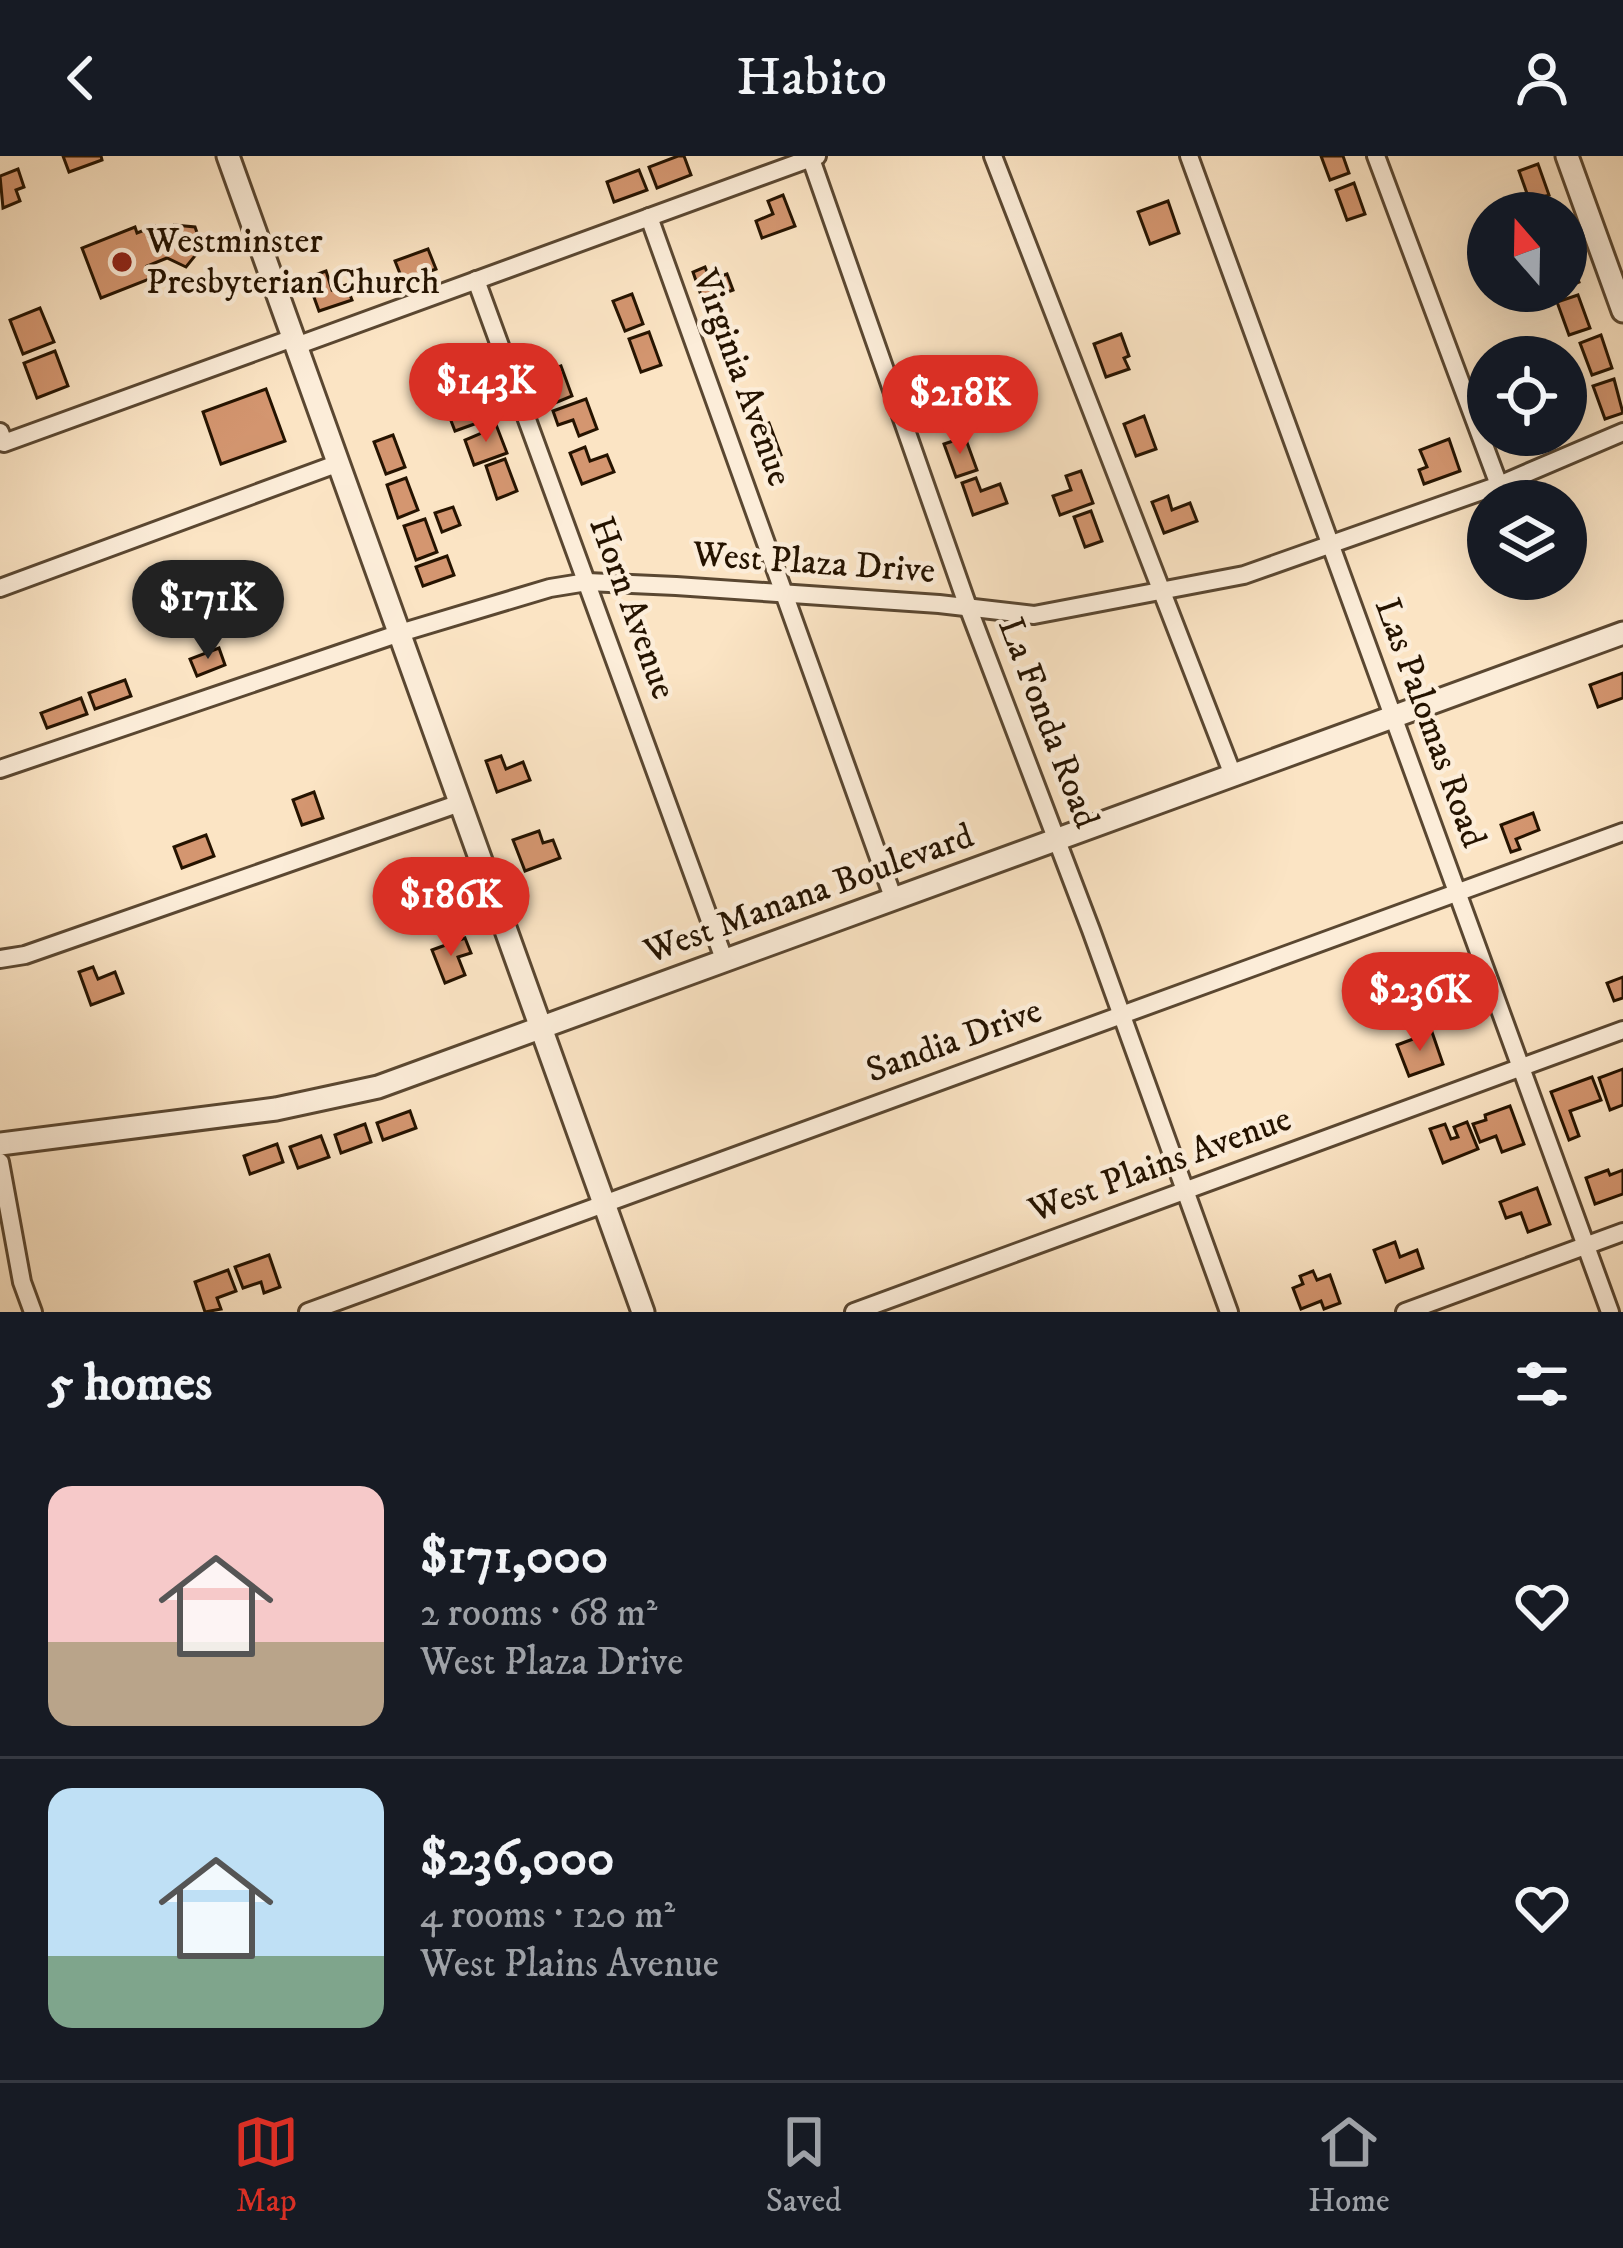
<!DOCTYPE html>
<meta charset="utf-8">
<style>
body{margin:0;font-family:"IM FELL DW Pica",serif;background:#20242c;color:#f1f3f6;height:100vh;display:flex;flex-direction:column;font-size:45px;white-space:nowrap}
*{box-sizing:border-box;margin:0}
p{font-size:39px;color:#9ea1a6}
.icon{flex:none;width:66px;height:66px;fill:none;stroke:currentColor;stroke-width:2;stroke-linecap:round;stroke-linejoin:round}
.map{position:relative;height:1156px;overflow:hidden}
.sheet{display:flex;flex-direction:column;background:#171b24;flex:1}
.sheet>*{flex:none}
.needle{width:78px;rotate:340deg}
.buttons{position:absolute;left:1467px;top:36px;display:grid;gap:24px}
.buttons a{display:grid;place-items:center;width:120px;height:120px;border-radius:50%;background:#171b24;box-shadow:0 12px 48px #0002;font-size:60px}
.price{position:absolute;translate:-50% -102px;padding:0 27px;border-radius:42px;background:#d93025;color:#fff;font-size:39px;line-height:78px;filter:drop-shadow(0 3px 6px #0008)}
.price::after{content:'';position:absolute;left:50%;top:72px;width:36px;height:27px;margin-left:-18px;background:inherit;clip-path:polygon(0 0,100% 0,50% 100%)}
.price.active{background:#222;color:#fff}
ul{padding:0;list-style:none}
li{display:flex;align-items:center;gap:36px;height:300px;padding:0 48px}
li+li{border-top:3px solid #363941}
li span{display:grid;place-items:center;flex:none;width:336px;height:240px;border-radius:24px;color:#555}
li>.icon{margin-inline-start:auto}
span .icon{width:144px;height:144px;fill:#fffc;stroke-width:1}
li b{font-size:51px}
h2{display:flex;justify-content:space-between;align-items:center;height:144px;padding:0 48px;font-size:51px}
header{display:flex;justify-content:space-between;align-items:center;height:156px;padding:0 48px;background:#171b24;font-size:54px;font-weight:600}
.menu{display:flex;justify-content:space-around;align-items:center;height:168px;border-top:3px solid #363941;background:#171b24;font-size:33px;color:#9ea1a6}
.menu a{display:grid;justify-items:center;gap:6px}
.menu .active{color:#d93025}
.map>svg:first-child{display:block}
.building{fill:#d49670;stroke:#251300;stroke-width:3}
.lines{fill:none;stroke-linecap:round;stroke-linejoin:round}
.minor-casing{stroke:#5a4731;stroke-width:22}
.tertiary-casing{stroke:#5a4731;stroke-width:27}
.minor{stroke:#fcedd9;stroke-width:16}
.tertiary{stroke:#fcedd9;stroke-width:21}
.poi-dot{fill:#8f2418;stroke:#fcedd9;stroke-width:4.5}
.labels{text-anchor:middle;dominant-baseline:central;stroke-width:9;stroke-linejoin:round;paint-order:stroke}
.poi-label{font-size:36px;fill:#251300;stroke:#fcedd9;text-anchor:start}
.street-label{font-size:36px;fill:#251300;stroke:#fcedd9}
</style>
<header><svg class="icon" aria-label="back" viewBox="0 0 24 24"><path d="M15 5l-7 7 7 7"/></svg>Habito<svg class="icon" aria-label="person" viewBox="0 0 24 24"><circle cx="12" cy="8" r="4"/><path d="M4 21q1-7 8-7t8 7"/></svg></header>
<div class="map">
<svg width="1623" height="1156" viewBox="0 0 1623 1156">
<rect width="100%" height="100%" fill="#fbe4c4"/>
<filter id="stains"><feTurbulence type="fractalNoise" baseFrequency=".00167" numOctaves="4"/><feColorMatrix values="0 0 0 0 .2 0 0 0 0 .09 0 0 0 0 .02 0 0 0 .5 -.17"/></filter>
<radialGradient id="worn" r=".72"><stop offset=".6" stop-color="#630" stop-opacity="0"/><stop offset="1" stop-color="#630" stop-opacity=".3"/></radialGradient>
<!-- building -->
<g class="building">
<path d="M63,0H101L102,4L69,16Z"/>
<path d="M678,0H684L691,19L657,32L649,11Z"/>
<path d="M1321,0H1343L1349,17L1330,24Z"/>
<path d="M1538,8L1549,39L1530,46L1519,15Z"/>
<path d="M18,13L24,31L16,34L20,45L3,52L0,20Z"/>
<path d="M639,14L647,34L614,46L607,26Z"/>
<path d="M1354,27L1365,58L1347,64L1336,34Z"/>
<path d="M783,39L795,70L762,82L756,65L773,58L768,45Z"/>
<path d="M1168,45L1179,77L1150,88L1138,56Z"/>
<path d="M174,69L195,71L202,91L186,111L167,102L147,110L152,122L101,142L82,92L135,71L137,77L155,70L165,82Z"/>
<path d="M428,93L436,113L403,125L395,105Z"/>
<path d="M1568,95L1579,126L1566,131V96Z"/>
<path d="M705,111L710,124L727,118L733,134L703,145L693,116Z"/>
<path d="M326,115L332,134L346,129L352,144L319,155L307,122Z"/>
<path d="M632,138L643,168L625,175L613,145Z"/>
<path d="M1578,139L1590,172L1569,179L1557,146Z"/>
<path d="M40,152L54,186L23,198L10,164Z"/>
<path d="M649,176L661,209L641,216L629,183Z"/>
<path d="M1121,178L1129,200L1124,202L1129,213L1106,221L1094,188Z"/>
<path d="M1601,179L1612,212L1592,219L1580,187Z"/>
<path d="M55,195L68,230L37,242L24,207Z"/>
<path d="M561,210L572,240L555,247L544,216Z"/>
<path d="M1614,223L1623,257L1605,263L1593,230Z"/>
<path d="M479,230L491,262L455,275L448,257L467,250L462,237Z"/>
<path d="M266,233L285,285L221,308L203,256Z"/>
<path d="M586,243L597,273L579,280L573,264L558,269L553,255Z"/>
<path d="M1144,260L1156,293L1136,300L1124,268Z"/>
<path d="M495,266L507,297L474,309L465,284L482,277L480,271Z"/>
<path d="M769,267L781,299L760,307L749,274Z"/>
<path d="M393,279L405,311L386,318L374,286Z"/>
<path d="M965,281L977,314L956,321L944,288Z"/>
<path d="M1449,283L1460,315L1424,328L1419,314L1427,311L1420,294Z"/>
<path d="M585,291L590,305L607,299L614,316L582,328L570,297Z"/>
<path d="M505,303L517,335L497,343L486,310Z"/>
<path d="M1081,315L1093,347L1060,359L1053,340L1071,334L1066,320Z"/>
<path d="M406,322L418,354L398,362L387,329Z"/>
<path d="M976,322L981,335L1000,328L1007,347L973,359L962,327Z"/>
<path d="M1168,340L1172,354L1190,347L1197,365L1164,377L1152,346Z"/>
<path d="M453,351L460,369L442,376L435,357Z"/>
<path d="M1091,355L1102,385L1085,391L1074,361Z"/>
<path d="M425,363L437,396L416,404L404,370Z"/>
<path d="M447,400L454,419L423,430L416,411Z"/>
<path d="M219,492L225,509L197,520L190,503Z"/>
<path d="M1623,517V542L1598,551L1590,529Z"/>
<path d="M125,524L131,540L95,553L89,537Z"/>
<path d="M81,542L87,558L47,572L41,557Z"/>
<path d="M501,600L506,613L523,606L530,624L497,636L486,605Z"/>
<path d="M314,636L323,662L302,669L293,644Z"/>
<path d="M1533,657L1539,674L1516,683L1520,693L1511,696L1501,669Z"/>
<path d="M539,675L543,687L553,684L560,702L525,715L513,684Z"/>
<path d="M206,679L214,700L182,712L174,691Z"/>
<path d="M465,782L471,797L458,801L465,819L445,827L432,794Z"/>
<path d="M93,811L98,823L115,816L123,837L91,849L79,816Z"/>
<path d="M1623,821V842L1614,845L1607,827Z"/>
<path d="M1432,876L1443,908L1409,920L1397,889Z"/>
<path d="M1623,913V949L1610,954L1599,922Z"/>
<path d="M1592,921L1601,944L1570,955L1579,980L1569,984L1551,936Z"/>
<path d="M1510,950L1524,988L1502,996L1496,980L1480,986L1473,968L1486,964L1485,959Z"/>
<path d="M410,955L416,972L383,984L377,967Z"/>
<path d="M1467,966L1478,993L1443,1007L1430,973L1445,968L1451,983L1458,981L1454,971Z"/>
<path d="M365,968L371,986L341,997L335,979Z"/>
<path d="M321,980L329,1001L298,1012L290,991Z"/>
<path d="M277,988L283,1006L250,1018L244,1000Z"/>
<path d="M1608,1014L1610,1019L1623,1014V1038L1595,1048L1586,1022Z"/>
<path d="M1537,1032L1550,1068L1528,1076L1521,1057L1506,1062L1500,1046Z"/>
<path d="M1395,1086L1400,1101L1417,1094L1423,1112L1386,1126L1374,1094Z"/>
<path d="M269,1099L280,1131L264,1137L261,1126L243,1132L235,1111Z"/>
<path d="M228,1114L236,1135L217,1142L221,1153L205,1156L195,1126Z"/>
<path d="M1313,1115L1317,1124L1330,1119L1340,1147L1324,1153L1321,1145L1301,1153L1293,1132L1303,1128L1300,1120Z"/>
</g>
<g class="lines">
<!-- minor casing -->
<g class="minor-casing">
<g id="minor">
<path d="M810,0L968,451L1091,774L1229,1156"/>
<path d="M993,0L1233,619"/>
<path d="M1189,0L1610,1156"/>
<path d="M1376,0L1499,329"/>
<path d="M649,61L894,744"/>
<path d="M476,124L724,803"/>
<path d="M296,190L817,0"/>
<path d="M0,276L4,287L293,182"/>
<path d="M0,432L339,307"/>
<path d="M0,613L400,477L550,432L587,426L676,430L939,448L1034,459L1244,419L1499,329L1623,276"/>
<path d="M0,803L25,799L460,647"/>
<path d="M0,1006L22,1126L33,1156"/>
<path d="M308,1156L1623,676"/>
<path d="M854,1156L1623,874"/>
<path d="M1405,1156L1623,1076"/>
</g>
</g>
<!-- tertiary casing -->
<g class="tertiary-casing">
<g id="tertiary">
<path d="M228,0L643,1156"/>
<path d="M1567,0L1623,155"/>
<path d="M0,988L276,953L378,931L1623,477"/>
</g>
</g>
<!-- minor -->
<use href="#minor" class="minor"/>
<!-- tertiary -->
<use href="#tertiary" class="tertiary"/>
</g>
<!-- markers -->
<circle class="poi-dot" cx="122" cy="106" r="12"/>
<g class="labels">
<!-- poi labels -->
<g class="poi-label">
<text x="146" y="85">Westminster<tspan x="146" dy="41">Presbyterian Church</tspan></text>
</g>
<!-- street labels -->
<g class="street-label">
<text transform="translate(742 222) rotate(70)">Virginia Avenue</text>
<text transform="translate(814 407) rotate(4)">West Plaza Drive</text>
<text transform="translate(632 452) rotate(70)">Horn Avenue</text>
<text transform="translate(1048 567) rotate(69)">La Fonda Road</text>
<text transform="translate(1430 567) rotate(70)">Las Palomas Road</text>
<text transform="translate(809 738) rotate(-20)">West Manana Boulevard</text>
<text transform="translate(954 885) rotate(-20)">Sandia Drive</text>
<text transform="translate(1160 1009) rotate(-20)">West Plains Avenue</text>
</g>
</g>
<rect width="100%" height="100%" filter="url(#stains)"/>
<rect width="100%" height="100%" fill="url(#worn)"/>
</svg>
<div class="buttons">
<a><svg class="needle" viewBox="-14 -14 28 28"><path d="M0-13l5 13h-10z" fill="#e53935"/><path d="M0 13l5-13h-10z" fill="#9ea1a6"/></svg></a>
<a><svg class="icon" aria-label="locate" viewBox="0 0 24 24"><circle cx="12" cy="12" r="6"/><path d="M12 2v4M12 18v4M2 12h4M18 12h4"/></svg></a>
<a><svg class="icon" aria-label="layers" viewBox="0 0 24 24"><path d="M12 4l9 5-9 5-9-5zM3 14l9 5 9-5"/></svg></a>
</div>
<b class="price" style="left:486px;top:289px">$143K</b>
<b class="price" style="left:960px;top:301px">$218K</b>
<b class="price active" style="left:208px;top:506px">$171K</b>
<b class="price" style="left:451px;top:803px">$186K</b>
<b class="price" style="left:1420px;top:898px">$236K</b>
</div>
<section class="sheet">
<h2>5 homes<svg class="icon" aria-label="filters" viewBox="0 0 24 24"><path d="M4 7h16M4 17h16"/><circle cx="9" cy="7" r="2"/><circle cx="15" cy="17" r="2"/></svg></h2>
<ul>
<li><span style="background:linear-gradient(#f6c9c9 65%,#b9a48a 0)"><svg class="icon" aria-label="home" viewBox="0 0 24 24"><path d="M3 11l9-7 9 7M6 9v11h12V9"/></svg></span><div><b>$171,000</b><p>2 rooms · 68 m²</p><p>West Plaza Drive</p></div><svg class="icon" aria-label="heart" viewBox="0 0 24 24"><path d="M12 20l-8-8c-3-5 5-10 8-4 3-6 11-1 8 4z"/></svg></li>
<li><span style="background:linear-gradient(#bfe0f5 70%,#7fa58c 0)"><svg class="icon" aria-label="home" viewBox="0 0 24 24"><path d="M3 11l9-7 9 7M6 9v11h12V9"/></svg></span><div><b>$236,000</b><p>4 rooms · 120 m²</p><p>West Plains Avenue</p></div><svg class="icon" aria-label="heart" viewBox="0 0 24 24"><path d="M12 20l-8-8c-3-5 5-10 8-4 3-6 11-1 8 4z"/></svg></li>
</ul>
</section>
<nav class="menu">
<a class="active"><svg class="icon" aria-label="map" viewBox="0 0 24 24"><path d="M3 6l6-2 6 2 6-2v14l-6 2-6-2-6 2zM9 4v14M15 6v14"/></svg>Map</a>
<a><svg class="icon" aria-label="saved" viewBox="0 0 24 24"><path d="M7 4h10v16l-5-4-5 4z"/></svg>Saved</a>
<a><svg class="icon" aria-label="home" viewBox="0 0 24 24"><path d="M3 11l9-7 9 7M6 9v11h12V9"/></svg>Home</a>
</nav>
